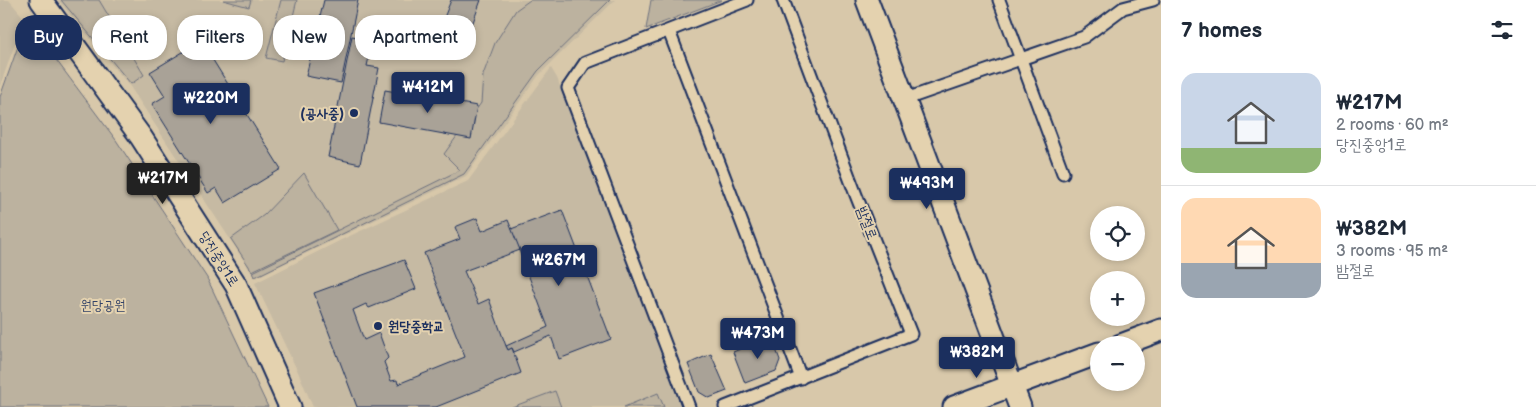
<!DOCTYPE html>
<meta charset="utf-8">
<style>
body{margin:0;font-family:"Balsamiq Sans","Poor Story",sans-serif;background:#f6f6f7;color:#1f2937;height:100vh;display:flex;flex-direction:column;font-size:19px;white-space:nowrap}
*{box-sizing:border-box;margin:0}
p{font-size:16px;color:#747a83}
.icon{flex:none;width:28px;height:28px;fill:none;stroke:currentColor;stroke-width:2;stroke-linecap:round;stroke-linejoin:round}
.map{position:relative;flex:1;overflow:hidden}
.details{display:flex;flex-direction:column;background:#fff;width:375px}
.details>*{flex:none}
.top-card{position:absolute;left:15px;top:15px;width:475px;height:45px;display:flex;gap:10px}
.controls{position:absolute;left:1090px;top:206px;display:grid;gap:10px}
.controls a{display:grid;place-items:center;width:55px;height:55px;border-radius:50%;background:#fff;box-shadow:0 2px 8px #0003;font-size:25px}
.price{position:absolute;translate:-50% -42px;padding:0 11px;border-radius:5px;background:#1b2f5e;color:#fff;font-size:16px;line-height:32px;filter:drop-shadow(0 1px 2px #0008)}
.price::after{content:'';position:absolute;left:50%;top:30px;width:15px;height:11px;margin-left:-8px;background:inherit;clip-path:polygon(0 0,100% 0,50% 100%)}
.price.on{background:#222;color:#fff}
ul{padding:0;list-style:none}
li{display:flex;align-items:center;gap:15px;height:125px;padding:0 20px}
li+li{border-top:1px solid #e0e1e3}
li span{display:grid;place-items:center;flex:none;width:140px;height:100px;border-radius:15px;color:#555}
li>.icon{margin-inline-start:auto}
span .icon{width:60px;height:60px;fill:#fffc;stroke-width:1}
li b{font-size:21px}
h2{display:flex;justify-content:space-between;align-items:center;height:60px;padding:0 20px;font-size:21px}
.pill{padding:0 18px;border-radius:20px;background:#fff;box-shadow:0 2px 8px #0003;font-size:18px;line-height:45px}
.pill.on{background:#1b2f5e;color:#fff}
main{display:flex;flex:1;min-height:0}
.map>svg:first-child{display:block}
.built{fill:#c6baa3}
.green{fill:#bcb29f;stroke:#6c707e}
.building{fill:#a9a297;stroke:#1b2f5e}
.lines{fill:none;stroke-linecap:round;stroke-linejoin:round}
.service-casing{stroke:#1b2f5e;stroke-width:15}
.minor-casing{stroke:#1b2f5e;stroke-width:25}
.service{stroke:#e4d2af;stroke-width:11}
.minor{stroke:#e4d2af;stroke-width:21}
.poi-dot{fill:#1b2f5e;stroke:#e4d2af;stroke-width:2}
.labels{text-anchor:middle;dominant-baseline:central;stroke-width:4;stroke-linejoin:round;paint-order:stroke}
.poi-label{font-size:14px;font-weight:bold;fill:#1b2f5e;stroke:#e4d2af;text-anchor:end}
.street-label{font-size:14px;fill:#1b2f5e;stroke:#e4d2af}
.park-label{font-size:14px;fill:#334368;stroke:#e4d2af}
</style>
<main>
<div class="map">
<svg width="1161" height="407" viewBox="0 0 1161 407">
<rect width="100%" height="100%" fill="#d8c8aa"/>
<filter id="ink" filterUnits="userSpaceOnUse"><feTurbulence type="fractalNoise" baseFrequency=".02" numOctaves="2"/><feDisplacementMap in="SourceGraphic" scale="10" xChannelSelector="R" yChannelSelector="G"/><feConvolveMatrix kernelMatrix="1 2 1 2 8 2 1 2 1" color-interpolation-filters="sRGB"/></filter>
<g filter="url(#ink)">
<!-- built -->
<g class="built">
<path d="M0,0H9L24,18L0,86Z"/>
<path d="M58,0H615L539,75L466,176L255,278L228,236L129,85Z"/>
<path d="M551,68L557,78L681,407H313L299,374L255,283L341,240L468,181Z"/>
</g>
<!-- green -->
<g class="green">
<path d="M61,0H99L144,75L131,84Z"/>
<path d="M223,0H251L249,7Z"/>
<path d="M281,0H297L282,61L266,58Z"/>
<path d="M530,0H610L538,71L464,174L255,277L253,272L460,170L444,154L481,103L483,75L495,43L516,10Z"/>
<path d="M651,0H722L646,29Z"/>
<path d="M27,21L116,140L207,278L268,407H0V97Z"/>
<path d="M304,173L337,230L252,271L231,239L264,215Z"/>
<path d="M555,391L561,407H512Z"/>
<path d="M658,393L664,407H624Z"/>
</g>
<!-- building -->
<g class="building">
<path d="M324,0H358L341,83L306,76Z"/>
<path d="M451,0H481L467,39L440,28Z"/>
<path d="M352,36L373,40L367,66L379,68L360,164L328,157Z"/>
<path d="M201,41L281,169L225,203L216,188L208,193L152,104L165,96L150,72Z"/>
<path d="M385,90L477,106L471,139L379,122Z"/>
<path d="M562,210L611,339L559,359L551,336L514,352L512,348L508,350L506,346L548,327L511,229Z"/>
<path d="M477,218L482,231L508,220L520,250L464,271L478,304L489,299L506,346L508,350L512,348L521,373L436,407H357L314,293L404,260L416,289L369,308L366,304L353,310L364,340L379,333L388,358L384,362L391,381L397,380L398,384L465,357L424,253L460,239L455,227Z"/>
<path d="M771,336L780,360L776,371L745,383L733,352Z"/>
<path d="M711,354L727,391L709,398L699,392L688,364Z"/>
</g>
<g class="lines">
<!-- service casing -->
<g class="service-casing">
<g id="service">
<path d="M999,0L1063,173"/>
<path d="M669,31L801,378"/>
<path d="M906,99L1084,37L1123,8L1153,0"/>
<path d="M689,407L568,88L585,63L747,0"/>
<path d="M725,407L911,334L856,195L783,0"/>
</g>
</g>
<!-- minor casing -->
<g class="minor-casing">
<g id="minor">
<path d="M41,0L141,137L236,285L290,407"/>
<path d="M867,0L1020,407"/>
<path d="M1121,345L1161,330"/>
<path d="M954,407L1099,353"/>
</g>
</g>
<!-- service -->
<use href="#service" class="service"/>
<!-- minor -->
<use href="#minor" class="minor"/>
</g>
</g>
<!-- markers -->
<g class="poi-dot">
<circle cx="354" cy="113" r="5"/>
<circle cx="378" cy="326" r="5"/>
</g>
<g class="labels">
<!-- poi labels -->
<g class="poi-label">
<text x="344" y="113">(공사중)</text>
<text x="388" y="326" text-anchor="start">원당중학교</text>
</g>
<!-- street labels -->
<g class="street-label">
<text transform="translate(867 223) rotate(69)">밤절로</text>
<text transform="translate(219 259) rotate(58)">당진중앙1로</text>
</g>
<!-- park labels -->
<g class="park-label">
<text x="103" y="305">원당공원</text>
</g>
</g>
</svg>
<div class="controls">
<a><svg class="icon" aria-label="locate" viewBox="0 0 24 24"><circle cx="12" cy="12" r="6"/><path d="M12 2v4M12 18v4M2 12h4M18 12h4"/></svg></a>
<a>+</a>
<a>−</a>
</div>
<b class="price" style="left:428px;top:114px">₩412M</b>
<b class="price" style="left:211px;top:125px">₩220M</b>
<b class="price on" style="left:163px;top:205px">₩217M</b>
<b class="price" style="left:927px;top:210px">₩493M</b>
<b class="price" style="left:559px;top:287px">₩267M</b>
<b class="price" style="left:758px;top:360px">₩473M</b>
<b class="price" style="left:977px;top:379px">₩382M</b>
<div class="top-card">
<a class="pill on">Buy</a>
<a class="pill">Rent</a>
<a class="pill">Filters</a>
<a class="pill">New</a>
<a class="pill">Apartment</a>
</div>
</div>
<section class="details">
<h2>7 homes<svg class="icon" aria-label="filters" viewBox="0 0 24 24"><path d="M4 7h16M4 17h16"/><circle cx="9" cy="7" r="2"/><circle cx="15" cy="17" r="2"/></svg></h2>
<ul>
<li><span style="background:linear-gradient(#c9d6e8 75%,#8fb573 0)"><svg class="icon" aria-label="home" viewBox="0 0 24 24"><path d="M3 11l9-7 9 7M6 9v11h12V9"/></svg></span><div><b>₩217M</b><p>2 rooms · 60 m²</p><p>당진중앙1로</p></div></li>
<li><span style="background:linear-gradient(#ffd9b3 65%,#9aa5b1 0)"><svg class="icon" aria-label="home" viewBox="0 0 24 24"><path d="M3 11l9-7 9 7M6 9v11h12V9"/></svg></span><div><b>₩382M</b><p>3 rooms · 95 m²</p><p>밤절로</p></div></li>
</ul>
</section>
</main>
